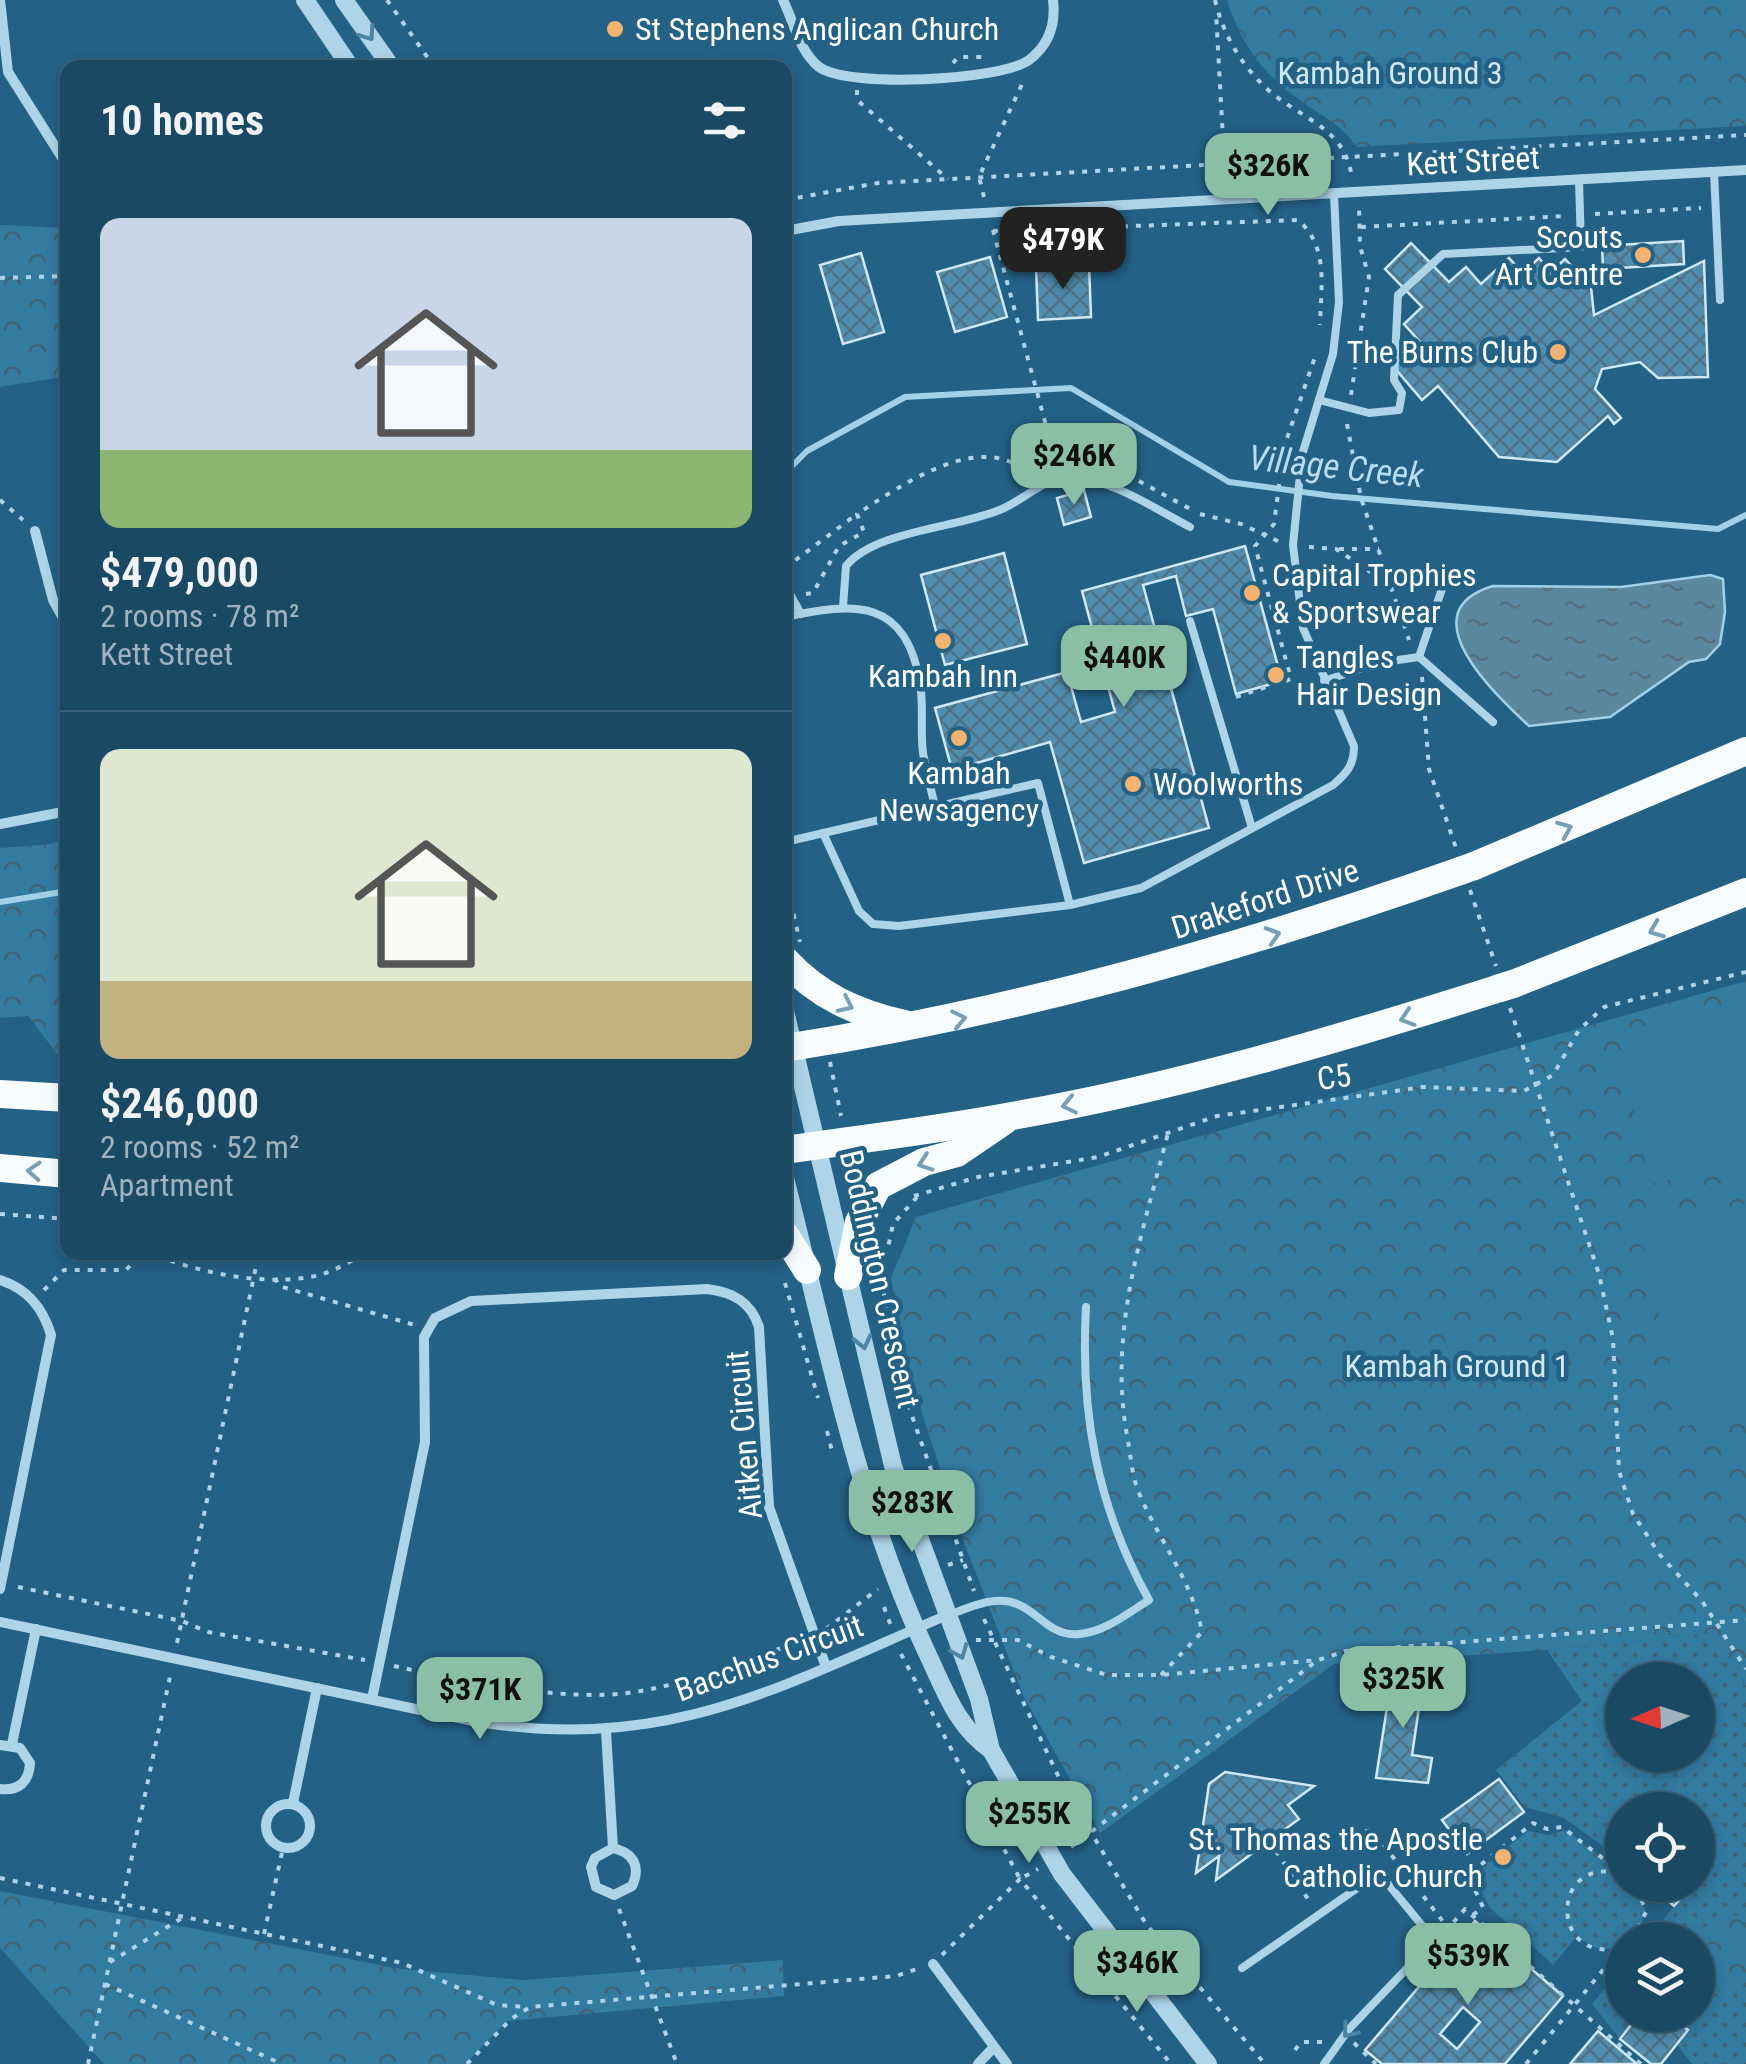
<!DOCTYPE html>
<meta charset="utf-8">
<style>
body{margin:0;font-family:"Roboto Condensed",sans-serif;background:#27536d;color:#f1f3f6;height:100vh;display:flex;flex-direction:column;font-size:38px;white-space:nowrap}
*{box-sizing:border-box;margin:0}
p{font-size:32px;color:#9fb2bf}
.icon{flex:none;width:55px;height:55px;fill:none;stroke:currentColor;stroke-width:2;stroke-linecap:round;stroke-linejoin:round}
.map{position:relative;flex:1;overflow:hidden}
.details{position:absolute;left:60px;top:60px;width:732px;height:1200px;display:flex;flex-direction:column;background:#1a4964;border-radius:20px;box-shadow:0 5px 15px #0003,0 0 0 2px #386178}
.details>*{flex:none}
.needle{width:65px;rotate:267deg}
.buttons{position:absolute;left:1605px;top:1662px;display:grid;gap:20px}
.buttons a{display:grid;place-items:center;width:110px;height:110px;border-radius:50%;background:#1a4964;box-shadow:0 5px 15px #0003,0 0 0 2px #386178;font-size:50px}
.price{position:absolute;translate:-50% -85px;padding:0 22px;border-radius:20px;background:#8abfa5;color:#111;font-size:32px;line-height:65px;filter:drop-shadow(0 2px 5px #0008)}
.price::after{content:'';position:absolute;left:50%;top:60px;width:30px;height:22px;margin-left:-15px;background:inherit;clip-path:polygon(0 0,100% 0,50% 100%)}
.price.active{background:#222;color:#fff}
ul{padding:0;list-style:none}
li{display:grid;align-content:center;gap:20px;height:530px;padding:0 40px}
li+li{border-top:2px solid #386178}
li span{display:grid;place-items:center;height:310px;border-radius:20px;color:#555}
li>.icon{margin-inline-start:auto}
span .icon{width:180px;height:180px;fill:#fffc;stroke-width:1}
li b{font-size:42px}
h2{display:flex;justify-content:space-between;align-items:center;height:120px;padding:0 40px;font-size:42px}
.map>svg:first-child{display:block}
.grass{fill:url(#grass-dots);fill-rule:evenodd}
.forest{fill:url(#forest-crowns)}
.pitch{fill:#347ba0}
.water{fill:url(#water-ripples);stroke:#a1d1e9;stroke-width:2.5}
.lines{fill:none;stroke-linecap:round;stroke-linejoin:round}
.stream{stroke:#a1d1e9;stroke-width:6}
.building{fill:url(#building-cross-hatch);stroke:#d0e9f6;stroke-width:2.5;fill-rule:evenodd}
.path{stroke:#add4e8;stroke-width:4;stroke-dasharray:5 8;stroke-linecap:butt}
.service{stroke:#add4e8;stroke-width:8}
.minor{stroke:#add4e8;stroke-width:10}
.tertiary{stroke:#add4e8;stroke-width:18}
.trunk{stroke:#f7fcfe;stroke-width:28}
.trunk-bridge{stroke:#f7fcfe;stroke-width:28}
.oneway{stroke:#4c84a3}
.oneway2{stroke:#789fb5}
.poi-dot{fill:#f3b370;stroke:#236185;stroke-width:4}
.labels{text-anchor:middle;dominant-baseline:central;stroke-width:9;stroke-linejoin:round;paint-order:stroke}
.poi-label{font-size:32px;fill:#fff;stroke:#236185;text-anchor:start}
.park-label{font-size:32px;fill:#d0e9f6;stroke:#236185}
.street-label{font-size:32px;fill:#fff;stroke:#236185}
.water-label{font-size:35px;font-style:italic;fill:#b8ddf0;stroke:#236185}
</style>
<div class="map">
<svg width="1746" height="2064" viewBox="0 0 1746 2064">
<defs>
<pattern id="grass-dots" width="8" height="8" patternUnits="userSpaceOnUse" patternTransform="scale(2.5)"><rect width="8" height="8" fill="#347ba0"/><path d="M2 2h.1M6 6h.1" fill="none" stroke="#406476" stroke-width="1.8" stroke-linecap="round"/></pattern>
<pattern id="forest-crowns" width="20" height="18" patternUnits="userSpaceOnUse" patternTransform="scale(2.5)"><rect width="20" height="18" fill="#347ba0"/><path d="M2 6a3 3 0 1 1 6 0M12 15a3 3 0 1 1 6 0" fill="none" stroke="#406476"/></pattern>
<pattern id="water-ripples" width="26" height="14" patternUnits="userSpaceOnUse" patternTransform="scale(2.5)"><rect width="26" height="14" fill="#5c889f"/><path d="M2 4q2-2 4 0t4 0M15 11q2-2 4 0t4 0" fill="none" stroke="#56707e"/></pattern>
<pattern id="building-cross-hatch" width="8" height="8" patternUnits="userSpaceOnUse" patternTransform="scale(2.5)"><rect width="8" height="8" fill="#508daf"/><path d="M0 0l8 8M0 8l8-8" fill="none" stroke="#4e7387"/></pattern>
</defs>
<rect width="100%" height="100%" fill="#236185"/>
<!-- grass -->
<g class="grass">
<path d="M1711,1633L1746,1686V2064H1692L1677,2044L1688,2029L1670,2015H1698V1940H1646L1692,1885H1698V1810H1622V1836L1610,1851L1564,1818L1525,1807L1496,1770L1582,1701L1547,1650ZM1622,1680H1698V1755H1622Z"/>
<path d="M1566,1830L1622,1873V1885H1636L1646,1912L1636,1937L1622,1940V1947L1600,1950L1576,1937L1553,1965L1490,1908L1477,1883L1483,1867L1528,1831L1548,1835Z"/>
<path d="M1622,1968V2015H1639L1620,2039L1592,2004Z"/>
</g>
<!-- forest -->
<g class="forest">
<path d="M1227,0H1746V126L1356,147C1343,125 1321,116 1301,101C1263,75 1241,44 1227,0Z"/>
<path d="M0,225L67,228V376L0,387Z"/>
<path d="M67,836L68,1064H65L28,1016L0,1018V848L52,844Z"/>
<path d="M1746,981V1686L1710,1633L1547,1650L1334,1664L1100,1833L1024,1697L965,1545L907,1367L891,1278L916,1217Z"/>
<path d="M0,1891L401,1969L524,1980L783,1960L784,1996L507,2021L465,2064H104L0,1948Z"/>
<path d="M1725,1906L1746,1925V1981L1729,2000L1698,1971L1695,1940Z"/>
</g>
<!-- pitch -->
<g class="pitch">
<path d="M1746,1004V1163L1650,1184L1617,1032Z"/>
<path d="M1746,1203V1412L1684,1426L1639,1227Z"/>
</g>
<!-- water -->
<path class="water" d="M1710,575L1723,579L1725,612L1720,644L1706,659L1689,662L1610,717L1529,726C1497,696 1406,612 1493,586L1621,587Z"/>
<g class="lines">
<!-- stream -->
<g class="stream">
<path d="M785,473L807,451L905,397L1071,388L1229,482L1332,496L1718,529L1746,515"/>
<path d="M0,902L68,891"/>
</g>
</g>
<!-- building -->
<g class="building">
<path d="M1683,241L1684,264L1603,269L1602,246Z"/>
<path d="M1411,243L1449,282L1466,267L1481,284L1509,258L1523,273L1539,258L1551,272L1565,259L1591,287L1594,315L1704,261L1708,377L1658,378L1640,362L1602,369L1595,389L1621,418L1614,424L1608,416L1557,462L1499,457L1438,386L1422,400L1393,366L1420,342L1404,324L1422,307L1385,269Z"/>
<path d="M861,253L884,332L843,344L820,265Z"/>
<path d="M990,257L1007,317L955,332L937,272Z"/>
<path d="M1089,264L1091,317L1038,320L1036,266Z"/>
<path d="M1084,490L1091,517L1064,525L1057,498Z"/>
<path d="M1245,546L1282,681L1236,694L1213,609L1186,616L1176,576L1143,585L1209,828L1084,863L1050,742L952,770L935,708L1067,672L1081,722L1115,712L1082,591Z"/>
<path d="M1004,553L1027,644L945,665L921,575Z"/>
<path d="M1393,1669L1424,1674L1412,1755L1432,1758L1428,1783L1376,1778Z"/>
<path d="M1225,1772L1314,1786L1288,1805L1299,1819L1216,1880L1219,1856L1196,1873L1209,1784Z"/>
<path d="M1499,1779L1524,1812L1467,1854L1442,1820Z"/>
<path d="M1650,1885H1692L1674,1906Z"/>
<path d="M1475,1921L1563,1996L1505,2064H1382L1365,2050ZM1463,2007L1480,2022L1457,2049L1440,2034Z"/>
<path d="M1639,2015H1670L1688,2030L1661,2064H1651L1620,2039Z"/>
<path d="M1598,2031L1637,2064H1570Z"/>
</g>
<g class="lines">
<!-- path -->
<g class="path">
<path d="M387,0L435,68"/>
<path d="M1215,0C1223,34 1240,63 1265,87C1300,120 1346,126 1352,179"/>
<path d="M953,63L958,57H989"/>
<path d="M857,90V100L948,179"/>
<path d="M1210,164L1223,139L1216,13"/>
<path d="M984,197L979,177L1023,82"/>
<path d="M785,200L878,183L1746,135"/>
<path d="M1595,214L1701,208"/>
<path d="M1361,227L1566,216"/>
<path d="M993,230L1057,466"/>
<path d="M993,231L1298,220C1329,246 1321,287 1320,325"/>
<path d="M0,278L68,276"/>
<path d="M1351,395L1369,277L1360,246L1359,207"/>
<path d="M1347,424L1361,498L1409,640"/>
<path d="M1139,481L1192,510"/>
<path d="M0,500L23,520"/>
<path d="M1200,514L1241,524L1280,542"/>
<path d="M1309,547L1336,549L1393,587"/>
<path d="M1339,549H1379"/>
<path d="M785,568L857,514"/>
<path d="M806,594L813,593L839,546L864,532L857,514C899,487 984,426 1030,476"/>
<path d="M1422,677L1429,769L1456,848"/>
<path d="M1236,697L1291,679L1255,546L1274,524L1284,447L1316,354"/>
<path d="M785,876L800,942"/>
<path d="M1470,890L1496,966"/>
<path d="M1510,1008L1599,1274L1613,1339L1619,1471L1633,1514L1660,1555L1702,1601L1746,1669"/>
<path d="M830,1062L841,1116"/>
<path d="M914,1196L978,1177L1098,1157L1217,1116L1423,1087L1524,1091L1553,1075L1579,1030L1604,1007L1746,972"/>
<path d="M917,1197L893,1224L881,1281L907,1402L974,1591"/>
<path d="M0,1214L68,1219"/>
<path d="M146,1252C194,1271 258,1286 310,1277C331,1274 350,1261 369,1252"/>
<path d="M275,1278L279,1286L415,1325"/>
<path d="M785,1283L818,1398"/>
<path d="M44,1290L64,1270H126L143,1252"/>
<path d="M827,1431L832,1451"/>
<path d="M948,1565L963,1560"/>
<path d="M18,1587L182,1621L208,1632L365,1660"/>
<path d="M884,1607L891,1626"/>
<path d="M984,1619L1062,1784L1146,1924L1265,2064"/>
<path d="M826,1629L878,1589"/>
<path d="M976,1640H1018L1051,1657L1107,1675H1161L1318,1660L1346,1651L1746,1620"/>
<path d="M177,1643L259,1252"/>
<path d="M901,1654L1020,1879L1038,1869"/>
<path d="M394,1666C462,1681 530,1695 599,1695C667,1694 736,1663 799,1642"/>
<path d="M1161,1675L1202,1632C1192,1580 1159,1541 1139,1493C1132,1477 1131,1457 1128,1441C1107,1333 1142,1236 1168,1133"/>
<path d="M1268,1841L1276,1851L1372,1830L1448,1928"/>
<path d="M1071,1847L1318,1660"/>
<path d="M1276,1851L1312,1905"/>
<path d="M1619,1873C1548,1857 1551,1967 1622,1947"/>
<path d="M0,1878L402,1963L497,2005L527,2007"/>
<path d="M619,1909L677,2064"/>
<path d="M1473,1915L1483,1907L1468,1875L1533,1823L1547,1829L1562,1827L1622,1873"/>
<path d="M1445,1932L1465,1909L1641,2064"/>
<path d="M264,1934L283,1848"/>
<path d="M1632,1940L1646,1912L1636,1885"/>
<path d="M942,1955L1020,1879L1171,2064"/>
<path d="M110,1962L182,1918"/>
<path d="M105,1984L282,2064"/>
<path d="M1354,2043L1376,2064"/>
<path d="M1295,2050L1301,2042H1324"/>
<path d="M88,2064L171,1672"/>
<path d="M467,2064L511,2019L530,2007L896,1976L917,1969"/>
<path d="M1526,2064L1621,1948"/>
</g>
<!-- service -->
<g class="service">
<path d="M1714,172L1720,300"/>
<path d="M1319,400L1369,413L1399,410L1402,393L1394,380L1398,295L1443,254L1581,247L1579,180"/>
<path d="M785,585L801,614"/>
<path d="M843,607L846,566C875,530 959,528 1002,509C1026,499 1043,477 1071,478C1113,479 1153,508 1190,527"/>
<path d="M785,617C855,602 906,598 920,683C924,706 920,730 923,753C926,771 931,789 935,807"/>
<path d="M1190,621L1252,828"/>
<path d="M1419,657L1493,722"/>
<path d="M1419,657L1448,571"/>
<path d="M1324,681L1377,663L1419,657"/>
<path d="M823,833L859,911L873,924L899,926L1070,905L1141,888L1333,785C1347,773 1354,765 1354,746L1303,628L1293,545L1302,455L1333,354L1339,302L1334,194"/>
<path d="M785,842L1038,783L1070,905"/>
<path d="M949,1615C970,1607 995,1595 1017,1604C1040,1613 1051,1637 1079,1634C1105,1632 1128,1613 1149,1600C1097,1507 1080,1413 1086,1307"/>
<path d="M1242,1968L1379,1873L1434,1940L1349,2029L1324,2064"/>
</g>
<!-- minor -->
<g class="minor">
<path d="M0,0L8,72L68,167"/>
<path d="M783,0C794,22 799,51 819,67C847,88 1000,81 1029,60C1049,45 1056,25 1053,0"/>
<path d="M785,231L839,221L1746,170"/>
<path d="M35,531L53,600L68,627"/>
<path d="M0,824L68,811"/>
<path d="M0,1280C28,1289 43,1308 51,1335L0,1589"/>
<path d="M0,1622L478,1722C668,1752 777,1688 945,1616"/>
<path d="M372,1699L425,1442L424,1337L435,1318L471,1301L707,1289C733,1292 751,1302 759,1327L769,1507L826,1667"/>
<path d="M606,1731L613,1848C634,1853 641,1867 632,1886L614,1895L596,1887L591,1867L595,1858L613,1848"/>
<path d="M12,1744L36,1629"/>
<path d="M0,1745L20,1748L30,1763C29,1782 19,1791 0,1789"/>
<path d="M293,1803L317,1688"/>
<circle cx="288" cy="1826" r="22"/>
<path d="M933,1964L1007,2064"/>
<path d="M978,2064L993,2048"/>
</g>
<!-- tertiary -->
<g class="tertiary">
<path d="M305,0L351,68"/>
<path d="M344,0L392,68"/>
<path d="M785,1011L893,1466L979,1699L991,1750L1062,1874L1208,2064"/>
<path d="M785,1178C826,1339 857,1504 928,1655C945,1691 957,1727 991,1750"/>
</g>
<!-- trunk -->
<g class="trunk">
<path d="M1474,866L1746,751"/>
<path d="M785,960C818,996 856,1013 904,1024"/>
<path d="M1513,984L1746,892"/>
<path d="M785,1048C1017,1012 1238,949 1460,871"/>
<path d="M0,1094L68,1098"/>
<path d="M785,1150C860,1139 937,1130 1012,1116C1178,1087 1339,1039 1500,988"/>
<path d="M0,1168L68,1174"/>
<path d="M785,1235L807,1270"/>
<path d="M848,1276L859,1222L878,1186L924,1162L957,1153L1004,1121"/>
</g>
<!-- trunk-bridge -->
<g class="trunk-bridge">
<path d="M1460,871L1474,866"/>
<path d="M1500,988L1513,984"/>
</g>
</g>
<!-- one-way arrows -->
<defs><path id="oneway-chevron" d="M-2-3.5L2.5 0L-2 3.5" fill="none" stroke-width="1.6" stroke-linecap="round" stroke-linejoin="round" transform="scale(2.5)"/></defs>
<g class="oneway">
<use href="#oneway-chevron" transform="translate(368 34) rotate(55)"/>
<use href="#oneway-chevron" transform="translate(863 1342) rotate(77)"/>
<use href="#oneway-chevron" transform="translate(960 1652) rotate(68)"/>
<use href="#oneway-chevron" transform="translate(1349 2031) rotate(129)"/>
</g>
<g class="oneway2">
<use href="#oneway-chevron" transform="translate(1565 829) rotate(-22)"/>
<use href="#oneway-chevron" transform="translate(1656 930) rotate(158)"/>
<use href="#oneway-chevron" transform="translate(1273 935) rotate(-17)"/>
<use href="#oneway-chevron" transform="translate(846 1005) rotate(25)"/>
<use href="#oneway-chevron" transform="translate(1407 1018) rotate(162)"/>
<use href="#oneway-chevron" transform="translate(959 1019) rotate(-12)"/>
<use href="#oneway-chevron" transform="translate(1069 1105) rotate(168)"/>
<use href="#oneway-chevron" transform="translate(925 1163) rotate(161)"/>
<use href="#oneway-chevron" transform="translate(34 1171) rotate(-176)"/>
</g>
<!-- markers -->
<g class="poi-dot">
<circle cx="615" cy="29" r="10"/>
<circle cx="1643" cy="255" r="10"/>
<circle cx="1558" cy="352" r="10"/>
<circle cx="1252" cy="593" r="10"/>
<circle cx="943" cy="641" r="10"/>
<circle cx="1276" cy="675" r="10"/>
<circle cx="959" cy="738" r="10"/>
<circle cx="1133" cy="784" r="10"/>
<circle cx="1503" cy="1857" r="10"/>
</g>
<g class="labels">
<!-- poi labels -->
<g class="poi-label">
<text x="635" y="29">St Stephens Anglican Church</text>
<text x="1623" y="237" text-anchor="end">Scouts<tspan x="1623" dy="37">Art Centre</tspan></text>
<text x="1538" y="352" text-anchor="end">The Burns Club</text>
<text x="1272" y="575">Capital Trophies<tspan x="1272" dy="37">&amp; Sportswear</tspan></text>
<text x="1296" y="657">Tangles<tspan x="1296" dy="37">Hair Design</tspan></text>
<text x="943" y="676" text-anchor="middle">Kambah Inn</text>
<text x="959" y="773" text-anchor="middle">Kambah<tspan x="959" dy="37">Newsagency</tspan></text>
<text x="1153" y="784">Woolworths</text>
<text x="1483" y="1839" text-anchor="end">St. Thomas the Apostle<tspan x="1483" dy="37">Catholic Church</tspan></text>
</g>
<!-- park labels -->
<g class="park-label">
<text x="1390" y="73">Kambah Ground 3</text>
<text x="1457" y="1366">Kambah Ground 1</text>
</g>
<!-- street labels -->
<g class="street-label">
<text transform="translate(1473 161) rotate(-3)">Kett Street</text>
<text transform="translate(1265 899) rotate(-18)">Drakeford Drive</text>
<text transform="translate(1334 1077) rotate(-8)">C5</text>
<text transform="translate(880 1279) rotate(77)">Boddington Crescent</text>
<text transform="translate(744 1435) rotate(-95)">Aitken Circuit</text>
<text transform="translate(769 1658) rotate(-20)">Bacchus Circuit</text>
</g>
<!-- water labels -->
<g class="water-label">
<text transform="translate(1336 467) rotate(6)">Village Creek</text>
</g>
</g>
</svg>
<div class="buttons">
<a><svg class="needle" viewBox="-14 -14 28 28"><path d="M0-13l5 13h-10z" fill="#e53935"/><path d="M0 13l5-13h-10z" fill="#9fb2bf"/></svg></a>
<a><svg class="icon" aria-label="locate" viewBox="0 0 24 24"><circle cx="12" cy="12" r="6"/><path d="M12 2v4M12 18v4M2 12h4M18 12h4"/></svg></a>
<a><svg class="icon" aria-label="layers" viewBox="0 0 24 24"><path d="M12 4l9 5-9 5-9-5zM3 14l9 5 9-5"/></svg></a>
</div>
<b class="price" style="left:1268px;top:218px">$326K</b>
<b class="price active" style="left:1063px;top:292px">$479K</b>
<b class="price" style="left:1074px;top:508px">$246K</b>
<b class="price" style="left:1124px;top:710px">$440K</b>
<b class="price" style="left:912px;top:1555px">$283K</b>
<b class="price" style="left:1403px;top:1731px">$325K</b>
<b class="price" style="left:480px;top:1742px">$371K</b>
<b class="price" style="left:1029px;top:1866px">$255K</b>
<b class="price" style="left:1468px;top:2008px">$539K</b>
<b class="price" style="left:1137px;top:2015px">$346K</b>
<section class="details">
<h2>10 homes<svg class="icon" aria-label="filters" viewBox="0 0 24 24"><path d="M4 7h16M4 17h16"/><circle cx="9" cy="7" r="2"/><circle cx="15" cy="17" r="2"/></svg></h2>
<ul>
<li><span style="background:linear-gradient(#c9d6e8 75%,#8fb573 0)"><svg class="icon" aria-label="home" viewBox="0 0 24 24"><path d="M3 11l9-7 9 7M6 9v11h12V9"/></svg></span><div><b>$479,000</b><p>2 rooms · 78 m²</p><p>Kett Street</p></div></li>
<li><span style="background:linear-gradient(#dfe7d0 75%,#c2b280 0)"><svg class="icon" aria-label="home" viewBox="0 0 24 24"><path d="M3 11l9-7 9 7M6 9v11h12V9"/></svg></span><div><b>$246,000</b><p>2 rooms · 52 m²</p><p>Apartment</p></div></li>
</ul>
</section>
</div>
